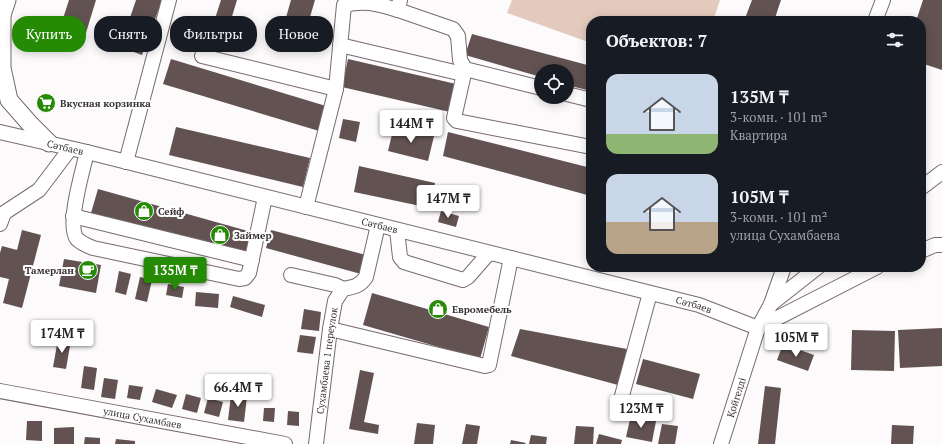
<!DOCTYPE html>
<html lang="ru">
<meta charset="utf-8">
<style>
body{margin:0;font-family:"PT Serif",serif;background:#20242c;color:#f1f3f6;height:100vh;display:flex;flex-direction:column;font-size:15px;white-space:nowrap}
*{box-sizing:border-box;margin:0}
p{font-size:13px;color:#9ea1a6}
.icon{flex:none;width:22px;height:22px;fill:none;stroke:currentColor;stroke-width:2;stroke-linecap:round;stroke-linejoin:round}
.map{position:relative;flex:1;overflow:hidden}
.panel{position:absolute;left:586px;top:16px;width:340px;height:256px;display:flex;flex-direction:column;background:#171b24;border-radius:16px;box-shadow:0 2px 10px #0003}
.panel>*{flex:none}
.top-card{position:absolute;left:12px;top:16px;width:380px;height:36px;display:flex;gap:8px}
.fabs{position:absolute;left:534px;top:64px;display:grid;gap:8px}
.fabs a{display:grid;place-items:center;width:40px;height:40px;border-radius:50%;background:#171b24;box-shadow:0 2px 10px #0003;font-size:20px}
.price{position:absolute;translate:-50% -34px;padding:0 9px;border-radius:4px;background:#fff;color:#222;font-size:13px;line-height:26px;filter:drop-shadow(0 1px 2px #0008)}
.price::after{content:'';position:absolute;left:50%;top:24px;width:12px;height:9px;margin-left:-6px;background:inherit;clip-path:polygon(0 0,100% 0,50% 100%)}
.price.active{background:#268b04;color:#fff}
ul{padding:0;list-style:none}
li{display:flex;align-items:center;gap:12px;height:100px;padding:0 20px}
li span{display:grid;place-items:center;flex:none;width:112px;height:80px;border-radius:12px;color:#555}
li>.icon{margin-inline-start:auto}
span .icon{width:48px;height:48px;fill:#fffc;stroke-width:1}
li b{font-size:17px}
h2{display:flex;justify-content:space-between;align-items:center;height:48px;padding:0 20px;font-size:17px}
.chip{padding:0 14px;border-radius:16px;background:#171b24;box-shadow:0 2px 10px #0003;font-size:14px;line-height:36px}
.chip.active{background:#268b04;color:#fff}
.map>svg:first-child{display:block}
.green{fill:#e3cabc}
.building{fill:#625352}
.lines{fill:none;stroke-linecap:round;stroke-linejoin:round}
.minor-casing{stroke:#78696f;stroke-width:16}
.major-casing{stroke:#78696f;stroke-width:19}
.minor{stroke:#fff;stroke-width:14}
.major{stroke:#fff;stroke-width:17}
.labels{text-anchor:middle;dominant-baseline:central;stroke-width:4;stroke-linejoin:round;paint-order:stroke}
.poi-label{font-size:10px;font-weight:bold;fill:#383234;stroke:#fff;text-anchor:start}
.street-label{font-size:10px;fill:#383234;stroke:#fff}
</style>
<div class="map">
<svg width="942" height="444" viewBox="0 0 942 444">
<rect width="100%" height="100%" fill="#fdfafb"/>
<!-- green -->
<path class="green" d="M512,0H720L713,21H591V43L507,13Z"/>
<!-- building -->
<g class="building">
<path d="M69,0H96L85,36L60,28Z"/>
<path d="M136,0H162L142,55L120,47Z"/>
<path d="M221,0H237L227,33L212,28Z"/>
<path d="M291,0H315L303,41L281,35Z"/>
<path d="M752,0H781L774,21H744Z"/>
<path d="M923,0H942V70L921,63V21H916Z"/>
<path d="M472,34L591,66V91L567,85V71H541V77L465,55Z"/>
<path d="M171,59L326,106L319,131L163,84Z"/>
<path d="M348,59L456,84L450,112L342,87Z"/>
<path d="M343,119L360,122L356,142L339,138Z"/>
<path d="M394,126L434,136L428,161L388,151Z"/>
<path d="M176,127L310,158L303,187L169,155Z"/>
<path d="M448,132L591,168V196L443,156Z"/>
<path d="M359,166L435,183L430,208L354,192Z"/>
<path d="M98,189L255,233L248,258L91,213Z"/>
<path d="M441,211L459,216L456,227L438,222Z"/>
<path d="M22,230L41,235L22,308L3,303L9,279L0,277V253L2,246L17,250Z"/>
<path d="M271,230L366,255L361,274L266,248Z"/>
<path d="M64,259L101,265L96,293L59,286Z"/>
<path d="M119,271L131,274L126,295L115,292Z"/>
<path d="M140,277L152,280L147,302L135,299Z"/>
<path d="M168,284L184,287L182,298L166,295Z"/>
<path d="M196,292L219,294L218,308L195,306Z"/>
<path d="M372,293L489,327L480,359L363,325Z"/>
<path d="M233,296L265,305L262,317L230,307Z"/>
<path d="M304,309L321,312L319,331L301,329Z"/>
<path d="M942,328V366L900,368L898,330Z"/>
<path d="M520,329L627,349L618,385L511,356Z"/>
<path d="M852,330L895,331L894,371L851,370Z"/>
<path d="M300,335L316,337L313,354L297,352Z"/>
<path d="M58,339L71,340L66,369L53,367Z"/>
<path d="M783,344L814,355L808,371L777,360Z"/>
<path d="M643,359L700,374L693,399L636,384Z"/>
<path d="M84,366L97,368L94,390L81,388Z"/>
<path d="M360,370L374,373L364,422L379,425L378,434L349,429Z"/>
<path d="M104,378L118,380L115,399L101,397Z"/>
<path d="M129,385L143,387L140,400L127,398Z"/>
<path d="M765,386L781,388L775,444H758Z"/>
<path d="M156,389L177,395L172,408L152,402Z"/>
<path d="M186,394L201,398L197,413L182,409Z"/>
<path d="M231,395L247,397L244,422L228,420Z"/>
<path d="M208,398L223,402L219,417L204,413Z"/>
<path d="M264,408H275L274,422L263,421Z"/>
<path d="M288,411L299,412V426L287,425Z"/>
<path d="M631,415L656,421L652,442L626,437Z"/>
<path d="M27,421H42V441L26,440Z"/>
<path d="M417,423L435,425L433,444H414Z"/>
<path d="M466,424L480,426L477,444H462Z"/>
<path d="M662,424L678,426L675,444H658Z"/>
<path d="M892,425L914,426L913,444H891Z"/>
<path d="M576,426L594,427L593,444H574Z"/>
<path d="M74,427V444H54V428Z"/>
<path d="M599,434L622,440L621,444H596Z"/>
<path d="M531,435L547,437L546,444H529Z"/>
<path d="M85,437L100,438V444H84Z"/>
<path d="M116,439L135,441V444H115Z"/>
<path d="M511,440L526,443L525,444H510Z"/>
</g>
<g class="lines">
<!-- minor casing -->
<g class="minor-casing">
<g id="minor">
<path d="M400,0L398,10L453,29L458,36L460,60L465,69L541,88"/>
<path d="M875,21L883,0"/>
<path d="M340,45L463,74"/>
<path d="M202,56L336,89"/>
<path d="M465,69L454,118L457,121L591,147"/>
<path d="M567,94L591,100"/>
<path id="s1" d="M0,132L87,152L699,305L758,328"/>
<path d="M87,152C83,170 66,225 77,239C81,243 88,246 93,248L239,279L245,278L249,273L265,197"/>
<path d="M126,162L169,0"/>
<path d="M921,188L942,172"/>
<path d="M306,207L336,89L344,5C366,0 377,4 398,10"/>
<path d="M73,216L252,260"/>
<path d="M0,224L4,213L39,190L70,149"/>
<path d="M397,230L400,257L404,262L463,280L468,277L489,253"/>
<path d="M921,251L935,245H942"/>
<path d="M291,275L335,285L343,289"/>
<path d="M771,304L818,267"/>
<path d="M758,328L877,267"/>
<path d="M330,329L485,366L489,365L511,258"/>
<path id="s2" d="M0,391L285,444"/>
<path d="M620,403L650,293"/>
<path id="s3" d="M316,444L330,329L335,301L343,289C354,287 360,286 366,277L378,225"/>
<path id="s4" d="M721,444L758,328L771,304L784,267"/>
</g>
</g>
<!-- major casing -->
<g class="major-casing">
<g id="major">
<path d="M0,18L2,16V68L9,100L30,124L49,143"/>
<path d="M0,21L7,0"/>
</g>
</g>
<!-- minor -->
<use href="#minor" class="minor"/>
<!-- major -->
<use href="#major" class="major"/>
</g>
<!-- icons -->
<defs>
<g id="supermarket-disc" transform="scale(1)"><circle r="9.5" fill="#268b04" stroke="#fff"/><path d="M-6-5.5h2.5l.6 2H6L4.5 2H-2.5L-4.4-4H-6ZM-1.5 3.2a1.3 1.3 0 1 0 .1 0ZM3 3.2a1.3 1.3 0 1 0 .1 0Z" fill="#fff"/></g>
<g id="shop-disc" transform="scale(1)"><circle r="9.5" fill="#268b04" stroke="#fff"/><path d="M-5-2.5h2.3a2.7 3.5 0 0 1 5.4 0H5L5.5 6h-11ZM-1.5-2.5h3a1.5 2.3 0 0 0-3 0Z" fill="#fff"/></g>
<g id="cafe-disc" transform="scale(1)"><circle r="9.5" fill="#268b04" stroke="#fff"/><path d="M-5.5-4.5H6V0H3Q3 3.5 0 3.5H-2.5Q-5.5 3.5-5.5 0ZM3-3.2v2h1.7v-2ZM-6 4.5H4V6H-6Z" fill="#fff"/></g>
</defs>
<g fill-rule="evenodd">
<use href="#supermarket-disc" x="46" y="103"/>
<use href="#shop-disc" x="144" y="211"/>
<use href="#shop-disc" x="220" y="235"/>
<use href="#cafe-disc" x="88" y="270"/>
<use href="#shop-disc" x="438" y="309"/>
</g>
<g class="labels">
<!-- poi labels -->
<g class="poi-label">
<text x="60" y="103">Вкусная корзинка</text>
<text x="158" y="211">Сейф</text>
<text x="234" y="235">Займер</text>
<text x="74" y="270" text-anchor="end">Тамерлан</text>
<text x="452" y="309">Евромебель</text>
</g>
<!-- street labels -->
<g class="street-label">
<text stroke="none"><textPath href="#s1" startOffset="67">Сәтбаев</textPath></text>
<text stroke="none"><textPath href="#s1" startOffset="391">Сәтбаев</textPath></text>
<text stroke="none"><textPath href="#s1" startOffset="715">Сәтбаев</textPath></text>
<text stroke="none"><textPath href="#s3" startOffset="84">Сухамбаева 1 переулок</textPath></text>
<text stroke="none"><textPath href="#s4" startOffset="49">Қойгелді</textPath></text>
<text stroke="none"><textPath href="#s2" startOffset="145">улица Сухамбаев</textPath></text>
</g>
</g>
</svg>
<div class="fabs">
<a><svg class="icon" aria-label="locate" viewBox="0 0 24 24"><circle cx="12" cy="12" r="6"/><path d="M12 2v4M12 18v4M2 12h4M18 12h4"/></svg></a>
</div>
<b class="price" style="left:411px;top:144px">144M ₸</b>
<b class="price" style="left:448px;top:219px">147M ₸</b>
<b class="price active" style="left:175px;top:291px">135M ₸</b>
<b class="price" style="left:62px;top:354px">174M ₸</b>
<b class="price" style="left:796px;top:358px">105M ₸</b>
<b class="price" style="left:238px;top:408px">66.4M ₸</b>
<b class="price" style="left:641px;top:429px">123M ₸</b>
<div class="top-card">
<a class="chip active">Купить</a>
<a class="chip">Снять</a>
<a class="chip">Фильтры</a>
<a class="chip">Новое</a>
</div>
<section class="panel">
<h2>Объектов: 7<svg class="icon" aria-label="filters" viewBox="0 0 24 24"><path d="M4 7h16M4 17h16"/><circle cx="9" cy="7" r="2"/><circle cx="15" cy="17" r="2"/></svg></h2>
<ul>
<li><span style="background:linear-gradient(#c9d6e8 75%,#8fb573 0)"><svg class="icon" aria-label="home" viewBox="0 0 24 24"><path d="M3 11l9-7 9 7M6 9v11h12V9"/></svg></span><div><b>135M ₸</b><p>3-комн. · 101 m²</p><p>Квартира</p></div></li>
<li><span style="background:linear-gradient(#c9d6e8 60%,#b9a48a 0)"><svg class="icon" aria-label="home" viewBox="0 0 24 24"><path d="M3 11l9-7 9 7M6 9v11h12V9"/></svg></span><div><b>105M ₸</b><p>3-комн. · 101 m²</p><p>улица Сухамбаева</p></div></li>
</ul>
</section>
</div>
